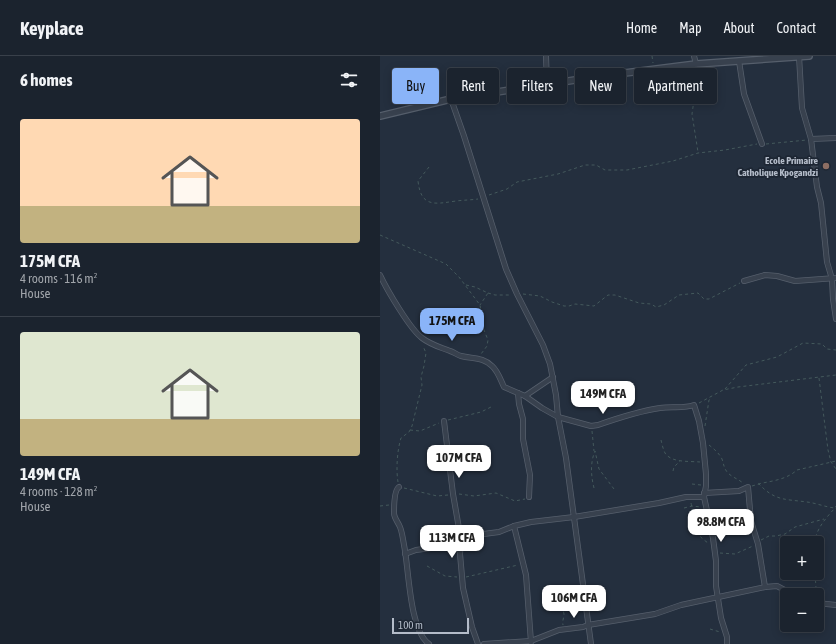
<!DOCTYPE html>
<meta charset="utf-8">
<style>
body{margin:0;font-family:"Asap Condensed",sans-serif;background:#242b36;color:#f1f3f6;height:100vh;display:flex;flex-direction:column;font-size:15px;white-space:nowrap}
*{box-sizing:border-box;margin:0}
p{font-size:13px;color:#a0a4aa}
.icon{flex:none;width:22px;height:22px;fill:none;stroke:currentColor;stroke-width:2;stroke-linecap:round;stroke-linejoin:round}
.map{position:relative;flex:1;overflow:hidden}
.side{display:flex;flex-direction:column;background:#1b232e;width:380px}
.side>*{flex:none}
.hud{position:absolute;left:12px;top:12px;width:380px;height:36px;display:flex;gap:8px}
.buttons{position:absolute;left:400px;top:480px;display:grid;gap:8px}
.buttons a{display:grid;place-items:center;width:44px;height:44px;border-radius:4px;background:#1b232e;box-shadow:0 2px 10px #0003,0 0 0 1px #39404a;font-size:20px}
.scale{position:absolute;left:12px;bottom:10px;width:77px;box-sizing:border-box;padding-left:4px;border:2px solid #b4bcc9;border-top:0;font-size:11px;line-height:14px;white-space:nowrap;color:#b4bcc9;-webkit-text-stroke:3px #1d2633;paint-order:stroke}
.price{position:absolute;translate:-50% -34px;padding:0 9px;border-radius:8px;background:#fff;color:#222;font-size:13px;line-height:26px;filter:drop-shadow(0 1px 2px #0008)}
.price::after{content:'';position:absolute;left:50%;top:24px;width:12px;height:9px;margin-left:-6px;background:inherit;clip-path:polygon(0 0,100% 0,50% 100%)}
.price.selected{background:#8ab4f8;color:#111}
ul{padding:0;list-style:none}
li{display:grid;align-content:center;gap:8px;height:212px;padding:0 20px}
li+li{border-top:1px solid #39404a}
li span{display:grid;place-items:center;height:124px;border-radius:4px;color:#555}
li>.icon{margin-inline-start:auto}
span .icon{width:72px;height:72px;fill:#fffc;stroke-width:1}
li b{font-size:17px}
h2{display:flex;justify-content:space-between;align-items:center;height:48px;padding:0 20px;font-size:17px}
.pill{padding:0 14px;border-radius:4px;background:#1b232e;box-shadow:0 2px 10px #0003,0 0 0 1px #39404a;font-size:14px;line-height:36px}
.pill.selected{background:#8ab4f8;color:#111}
header{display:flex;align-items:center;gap:24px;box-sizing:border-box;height:56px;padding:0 20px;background:#1b232e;border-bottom:1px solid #39404a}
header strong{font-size:19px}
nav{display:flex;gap:22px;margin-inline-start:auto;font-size:14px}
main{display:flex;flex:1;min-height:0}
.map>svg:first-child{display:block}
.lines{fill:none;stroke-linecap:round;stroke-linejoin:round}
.minor-casing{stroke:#565f6c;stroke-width:6}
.tertiary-casing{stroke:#565f6c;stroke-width:8}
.path{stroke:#44595c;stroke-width:1;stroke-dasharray:3 3;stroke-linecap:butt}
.minor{stroke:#38414e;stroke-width:4.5}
.tertiary{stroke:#38414e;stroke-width:5.5}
.education-dot{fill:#8d6e63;stroke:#1d2633;stroke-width:1.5}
.labels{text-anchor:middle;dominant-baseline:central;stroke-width:3.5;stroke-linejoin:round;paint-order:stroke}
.poi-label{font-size:10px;font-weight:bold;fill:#b4bcc9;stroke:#1d2633;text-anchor:end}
</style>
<header>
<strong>Keyplace</strong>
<nav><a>Home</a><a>Map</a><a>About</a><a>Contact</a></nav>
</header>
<main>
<section class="side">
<h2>6 homes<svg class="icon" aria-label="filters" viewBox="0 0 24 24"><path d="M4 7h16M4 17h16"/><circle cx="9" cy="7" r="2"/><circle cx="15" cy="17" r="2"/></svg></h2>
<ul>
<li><span style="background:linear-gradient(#ffd9b3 70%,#c2b280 0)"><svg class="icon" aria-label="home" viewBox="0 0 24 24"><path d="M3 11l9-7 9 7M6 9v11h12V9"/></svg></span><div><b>175M CFA</b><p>4 rooms · 116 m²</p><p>House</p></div></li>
<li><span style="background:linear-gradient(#dfe7d0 70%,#c2b280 0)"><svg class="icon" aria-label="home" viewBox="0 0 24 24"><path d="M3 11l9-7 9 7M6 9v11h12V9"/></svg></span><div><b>149M CFA</b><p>4 rooms · 128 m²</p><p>House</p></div></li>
</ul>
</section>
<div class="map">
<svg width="456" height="588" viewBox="0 0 456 588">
<rect width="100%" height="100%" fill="#242f3e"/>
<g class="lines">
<!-- minor casing -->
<g class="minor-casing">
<g id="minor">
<path d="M166,0L167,28"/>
<path d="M314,0L316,8"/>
<path d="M419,0L422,52L431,83L437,131L441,147L447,206L452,223L453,243L456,263"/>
<path d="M359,5L364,38L382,88"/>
<path d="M71,43L84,80L126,213L137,238L163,289L170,308L176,339L178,361L186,402L211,588"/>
<path d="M431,83L456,82"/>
<path d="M0,219C7,234 30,273 42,282C51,289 60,291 70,295C74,296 77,299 81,300C93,303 103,301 112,310C118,315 121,325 124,331L145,340L162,352L178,361L211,370L218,369C238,362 259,355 280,352C292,350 303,353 314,349L319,365L323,387L326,418V430L324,441L333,482L336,505V530L341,562L347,581V588"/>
<path d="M364,225L385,219L397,220L415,225L456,222"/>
<path d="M138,337L139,348L143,363V383L150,419L149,441"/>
<path d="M145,340L173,321"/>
<path d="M64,365L73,438L81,484L80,498L83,532L92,571L98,588"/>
<path d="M19,431C14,434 14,450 14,457C14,462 18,466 20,471C22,476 23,483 24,489C29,512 29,574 49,588"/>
<path d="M324,437L359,435L368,431L371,465L378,488L385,531"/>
<path d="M25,498L36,494L58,491L96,479L119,476L134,470"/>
<path d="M437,547L456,549"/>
<path d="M151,586L146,519L134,470L151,466L194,461L279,447L306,441H324"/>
<path d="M104,588L151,585L179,574L203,571L208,569L275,558L301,549L385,531L397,530L414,539"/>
</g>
</g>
<!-- tertiary casing -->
<g class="tertiary-casing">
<path id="tertiary" d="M0,60L71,43L221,20L316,8L429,0"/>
</g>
<!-- path -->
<g class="path">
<path d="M272,0L273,7"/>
<path d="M315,14L314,44L312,58L318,96"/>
<path d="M386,88L427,84"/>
<path d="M49,111L38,125C41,152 55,148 76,145C84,144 91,144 98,143"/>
<path d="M109,139L127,133L137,126L178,118L205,109H216L225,114H247L293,105L318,97L345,94L377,88"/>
<path d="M0,179L66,208L79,221L100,249L104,274L108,284L107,290L101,298"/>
<path d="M86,229L95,231L108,237L100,249"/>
<path d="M108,237L115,239H131"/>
<path d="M143,238L160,240L172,246L184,250H189L195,248L214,250L228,239H235L259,247L271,248L276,251L284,249L299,239L318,237L324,243H329L360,227"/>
<path d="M439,322L448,394L451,406L456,413"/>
<path d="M345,333L366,309L397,301L423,287L442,288L447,293L456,294"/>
<path d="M319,347L343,334L358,331L456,319"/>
<path d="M68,364L101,356L113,350"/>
<path d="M325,370L329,344L331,342"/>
<path d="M30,374L40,375L59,367"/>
<path d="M212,375L214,395"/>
<path d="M281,384C282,388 283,393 285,397C291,407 310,405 320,406"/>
<path d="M329,389C334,393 339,397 342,403C344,409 344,413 348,417C353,422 359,423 364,428"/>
<path d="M293,415L294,411L300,405"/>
<path d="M18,426C16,414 17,395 21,382L29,376L32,370L42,329L41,321L44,310L46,297L43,290"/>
<path d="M312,428L321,429"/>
<path d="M378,428C391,425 406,424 417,414L456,405"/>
<path d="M372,430L379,428C395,445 405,443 427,446C436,447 445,451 455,452L456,450"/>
<path d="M24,432L57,440L68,439"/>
<path d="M214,432C211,420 210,407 215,395L219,413L234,433"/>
<path d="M79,438L94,440L116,437L135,445L145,443"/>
<path d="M311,447C312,451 312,453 312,456C311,472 316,478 328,487"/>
<path d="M0,450L9,449"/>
<path d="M304,452L312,450L321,451"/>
<path d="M381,484L389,480H396L405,478L415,471L444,463"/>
<path d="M434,487C437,472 445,463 455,452H456"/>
<path d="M340,497L355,498L373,490"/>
<path d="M47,510L65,520L77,521"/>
<path d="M86,521L138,509"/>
<path d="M435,539L436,532L435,517"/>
<path d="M181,544C182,549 183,553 184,558C184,562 182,565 183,569"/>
<path d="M330,573L340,576"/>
</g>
<!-- minor -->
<use href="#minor" class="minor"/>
<!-- tertiary -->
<use href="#tertiary" class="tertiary"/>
</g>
<!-- markers -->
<circle class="education-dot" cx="446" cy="110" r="4"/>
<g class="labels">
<!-- poi labels -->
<g class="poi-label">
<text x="438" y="104">Ecole Primaire<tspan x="438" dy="12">Catholique Kpogandzi</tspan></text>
</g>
</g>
</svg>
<div class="buttons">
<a>+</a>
<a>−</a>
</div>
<div class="scale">100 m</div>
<b class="price selected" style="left:72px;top:286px">175M CFA</b>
<b class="price" style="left:223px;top:359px">149M CFA</b>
<b class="price" style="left:79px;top:423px">107M CFA</b>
<b class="price" style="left:341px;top:487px">98.8M CFA</b>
<b class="price" style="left:72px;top:503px">113M CFA</b>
<b class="price" style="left:194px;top:563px">106M CFA</b>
<div class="hud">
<a class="pill selected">Buy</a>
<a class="pill">Rent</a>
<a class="pill">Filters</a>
<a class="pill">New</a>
<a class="pill">Apartment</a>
</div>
</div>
</main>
